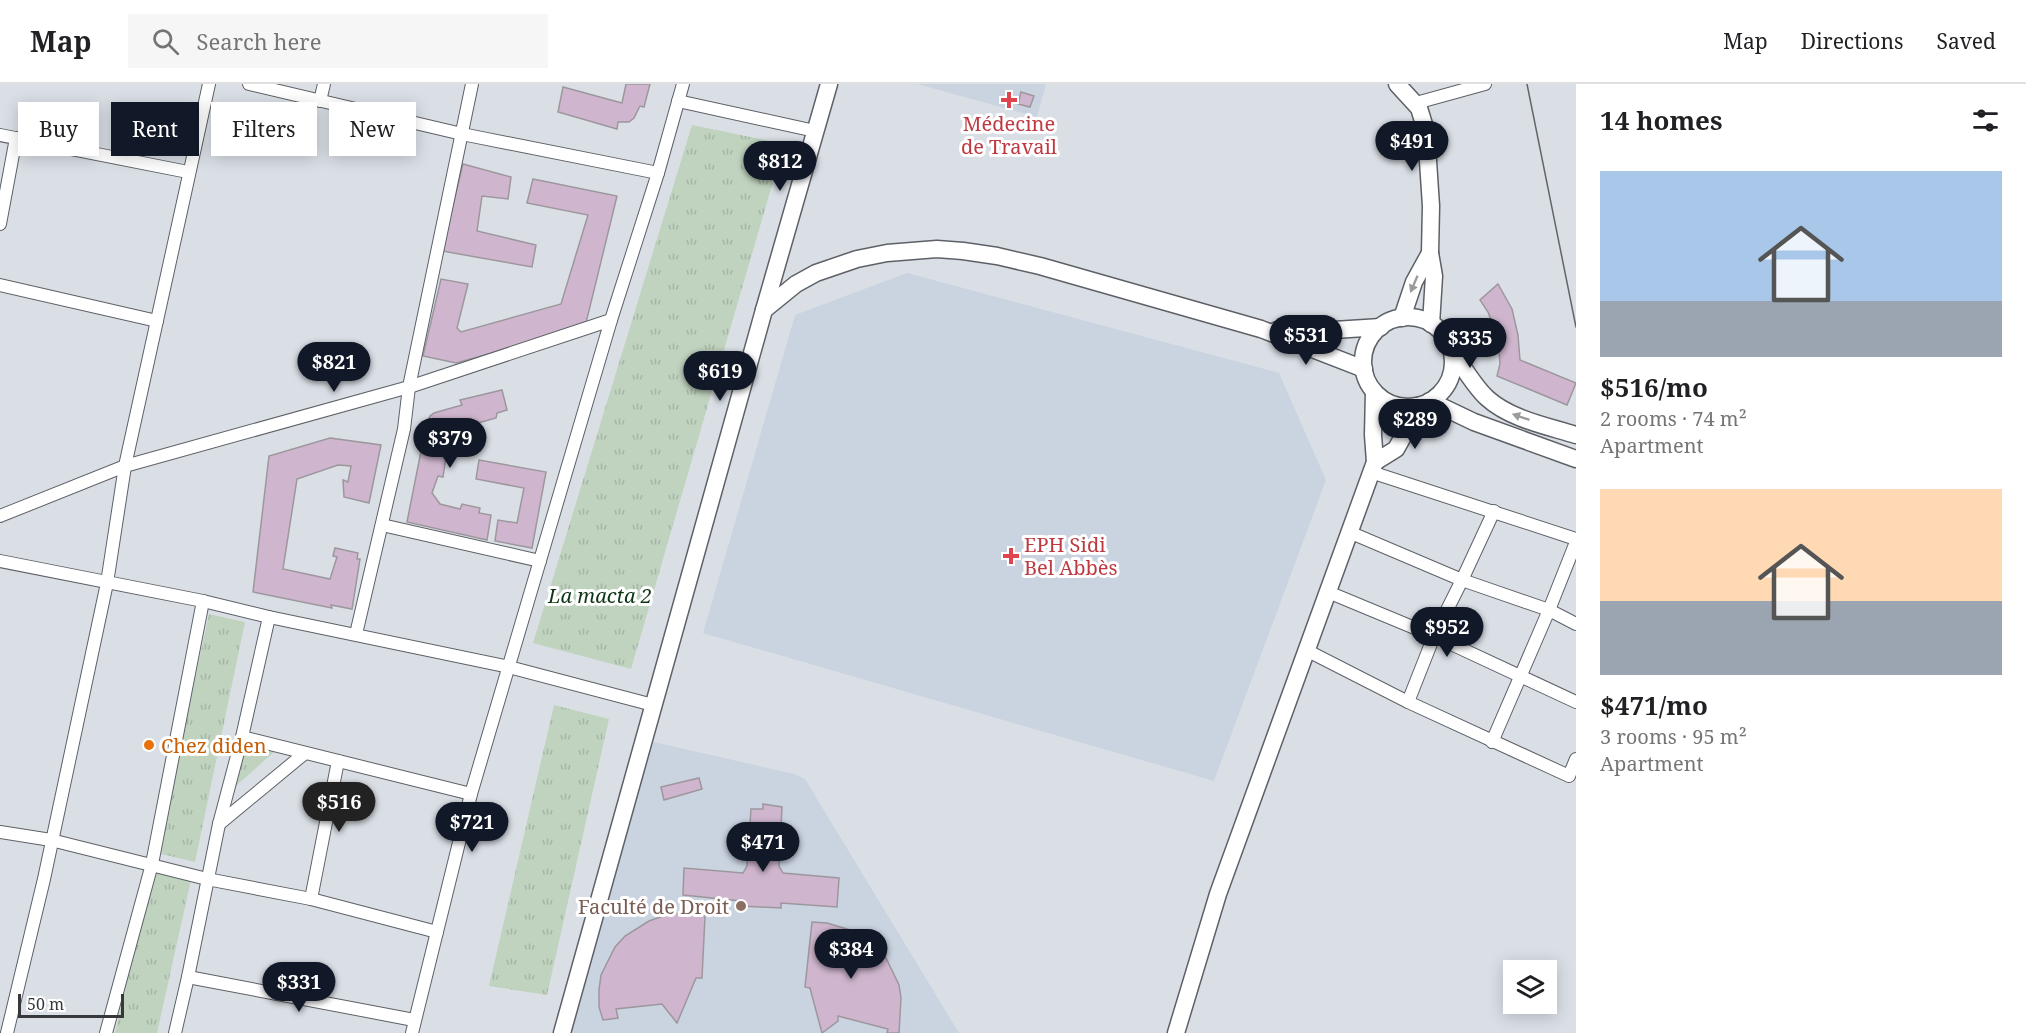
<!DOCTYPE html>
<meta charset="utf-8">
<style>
body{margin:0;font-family:"Noto Serif",serif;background:#f6f6f6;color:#202124;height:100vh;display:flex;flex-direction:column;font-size:22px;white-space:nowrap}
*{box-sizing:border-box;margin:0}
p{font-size:20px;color:#757577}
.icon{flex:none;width:33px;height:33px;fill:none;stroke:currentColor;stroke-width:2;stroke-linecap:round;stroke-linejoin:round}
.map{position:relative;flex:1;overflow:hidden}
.side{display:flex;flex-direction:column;background:#fff;width:450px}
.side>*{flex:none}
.guide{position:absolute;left:18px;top:18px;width:570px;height:54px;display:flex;gap:12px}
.buttons{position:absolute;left:1503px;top:876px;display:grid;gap:12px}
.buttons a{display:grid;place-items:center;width:54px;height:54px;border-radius:0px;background:#fff;box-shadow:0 3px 15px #0003;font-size:30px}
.scale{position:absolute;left:18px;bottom:15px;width:106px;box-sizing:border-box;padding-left:6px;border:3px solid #36383a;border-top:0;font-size:16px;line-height:21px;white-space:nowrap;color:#36383a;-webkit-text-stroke:4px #fff;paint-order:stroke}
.price{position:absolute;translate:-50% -51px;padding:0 14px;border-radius:21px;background:#111827;color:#fff;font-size:20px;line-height:39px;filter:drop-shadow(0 2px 3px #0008)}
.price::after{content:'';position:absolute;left:50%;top:36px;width:18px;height:14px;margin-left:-9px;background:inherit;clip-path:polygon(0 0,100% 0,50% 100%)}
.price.current{background:#222;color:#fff}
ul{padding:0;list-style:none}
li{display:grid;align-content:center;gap:12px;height:318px;padding:0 24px}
li span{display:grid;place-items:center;height:186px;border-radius:0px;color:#555}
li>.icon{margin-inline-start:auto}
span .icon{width:108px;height:108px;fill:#fffc;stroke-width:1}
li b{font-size:26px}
h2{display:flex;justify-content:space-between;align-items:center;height:72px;padding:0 24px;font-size:26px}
.pill{padding:0 21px;border-radius:0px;background:#fff;box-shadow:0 3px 15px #0003;font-size:21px;line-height:54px}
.pill.current{background:#111827;color:#fff}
header{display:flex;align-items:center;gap:36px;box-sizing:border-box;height:84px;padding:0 30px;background:#fff;border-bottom:2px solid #e0e0e0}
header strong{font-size:28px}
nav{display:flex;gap:33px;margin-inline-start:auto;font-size:21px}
.search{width:420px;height:54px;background:#f6f6f6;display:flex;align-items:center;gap:15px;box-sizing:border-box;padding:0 21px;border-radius:0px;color:#757577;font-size:22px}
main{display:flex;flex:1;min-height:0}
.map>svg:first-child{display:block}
.built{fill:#cad3e0}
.park{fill:url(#park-tufts)}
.building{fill:#cfb6ce;stroke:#9d979d;stroke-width:1.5}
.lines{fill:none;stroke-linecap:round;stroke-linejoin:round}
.street-casing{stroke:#5d6167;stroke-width:14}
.secondary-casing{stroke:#5d6167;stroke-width:19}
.street{stroke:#fff;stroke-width:12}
.secondary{stroke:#fff;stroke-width:16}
.tram{stroke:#626468;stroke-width:1.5}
.oneway{fill:#9a9c9c}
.health-dot{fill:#e0444e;stroke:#fff;stroke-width:2}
.food-dot{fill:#e8710a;stroke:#fff;stroke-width:2}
.education-dot{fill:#8d6e63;stroke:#fff;stroke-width:2}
.labels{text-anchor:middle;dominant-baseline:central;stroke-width:6;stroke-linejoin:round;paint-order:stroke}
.health-label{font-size:20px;fill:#be3a42;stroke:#fff}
.park-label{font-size:20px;font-style:italic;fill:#0f3412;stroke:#fff}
.food-label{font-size:20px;fill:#c56008;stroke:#fff;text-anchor:start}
.education-label{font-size:20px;fill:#785e54;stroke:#fff;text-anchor:end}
</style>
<header>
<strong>Map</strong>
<div class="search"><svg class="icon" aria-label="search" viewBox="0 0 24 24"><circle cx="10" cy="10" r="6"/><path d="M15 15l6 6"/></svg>Search here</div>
<nav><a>Map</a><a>Directions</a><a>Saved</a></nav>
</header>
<main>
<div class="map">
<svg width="1576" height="949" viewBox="0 0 1576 949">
<defs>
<pattern id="park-tufts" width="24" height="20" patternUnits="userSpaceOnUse" patternTransform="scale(1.5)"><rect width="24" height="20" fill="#c0d3bf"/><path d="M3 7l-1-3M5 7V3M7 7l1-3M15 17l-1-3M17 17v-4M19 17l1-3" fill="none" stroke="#a6b6a5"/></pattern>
</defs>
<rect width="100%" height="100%" fill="#dadfe6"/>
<!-- built -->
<g class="built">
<path d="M917,0H1046L1037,33Z"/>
<path d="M907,189L1279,289L1326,396L1214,697L703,549L795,231Z"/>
<path d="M654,658L794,690L805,695L959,949H564L644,665Z"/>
</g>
<!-- park -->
<g class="park">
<path d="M692,41L784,60L631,585L533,559Z"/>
<path d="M209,530L245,538L195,778L157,769Z"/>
<path d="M554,621L609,635L547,911L489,902Z"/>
<path d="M243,659L275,667L235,703Z"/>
<path d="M151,787L191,796L157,949H115Z"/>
</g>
<!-- building -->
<g class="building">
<path d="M626,0H650L644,23L640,22L634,34L629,38H618L617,45L558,28L563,3L622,19Z"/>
<path d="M1021,8L1034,12L1030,23L1018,20Z"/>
<path d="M463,80L511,93L508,115L482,112L477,147L536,161L532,183L442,167Z"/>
<path d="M533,95L617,112L585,243L456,279L423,272L441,195L468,200L457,244L461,248L561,220L588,131L527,119Z"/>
<path d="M1498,200L1512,225L1518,251L1520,276L1576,299L1567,321L1497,292L1500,280L1498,255L1488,228L1480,216Z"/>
<path d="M502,306L507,326L497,329L496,334L478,339L477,337L455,342L449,350L441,371L446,373L443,393L438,392L432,409L440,420L460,425L462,420L480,424L479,429L491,431L487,456L407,438L426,342L430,332L434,329L462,321L460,316Z"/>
<path d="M330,354L381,361L369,419L344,413L343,396L348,398L351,382L338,381L297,395L283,485L330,495L337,473L333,472L335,464L358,469L357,475H360L352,525L331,521L332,524L253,508L269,372Z"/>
<path d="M479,376L546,388L532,464L495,457L498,436L517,439L524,404L476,395Z"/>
<path d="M699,694L702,705L664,716L661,703Z"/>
<path d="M763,720L782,723L779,782L783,789L839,794L837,823L781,819V824L742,822L741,817L683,811L684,784L743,789L747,782L751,725H763Z"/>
<path d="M691,827L705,832L702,894H696L677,939L662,920L616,925L618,934L603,936L599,923V906L601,891L615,863L625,852L649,837L663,832Z"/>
<path d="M812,838L827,839L850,846L865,854L886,874L899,901L901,914L899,949H887L888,945L838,932V937L822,949L810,904L805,903Z"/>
</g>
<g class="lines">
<!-- street casing -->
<g class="street-casing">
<g id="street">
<path d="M249,0L462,50L658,89L683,0"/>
<path d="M320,17L324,0"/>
<path d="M678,17L815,47"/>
<path d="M1416,19L1485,0"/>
<path d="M0,51L188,88"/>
<path d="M0,140L16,54"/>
<path d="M0,201L157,237"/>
<path d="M409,303L611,236L658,89"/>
<path d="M409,303L472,0"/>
<path d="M1371,388L1576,455"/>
<path d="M0,432L125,382L409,303L404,345L356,550"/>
<path d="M382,441L540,477"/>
<path d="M1349,448L1462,496L1494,427"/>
<path d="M0,477L203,517L269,533L509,583L653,621"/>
<path d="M1328,508L1434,552L1576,618"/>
<path d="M1306,566L1408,618L1569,692L1576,675"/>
<path d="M1408,618L1434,552L1462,496L1549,526L1576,540"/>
<path d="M242,653L471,710"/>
<path d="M1492,658L1549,526L1576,458"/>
<path d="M219,740L305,669"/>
<path d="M0,748L51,756L207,795L311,815L437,848"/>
<path d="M311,815L338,677"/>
<path d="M188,893L414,936"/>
<path d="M7,949L44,795L107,499L125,382L209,0"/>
<path d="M106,949L152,780L203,517"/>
<path d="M175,949L188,893L219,740L242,653L269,533"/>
<path d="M412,949L471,710L611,236"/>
</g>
</g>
<!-- secondary casing -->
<g class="secondary-casing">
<g id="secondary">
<path d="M1397,0L1419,24L1426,47L1431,122L1430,169L1434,192L1431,240"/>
<path d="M764,226L829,0"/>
<circle cx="1408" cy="278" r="45"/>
<path d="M1402,234L1414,198L1430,169"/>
<path d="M1277,246L1318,247L1381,243"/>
<path d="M1451,265C1462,281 1473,301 1487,314C1510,335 1547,342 1576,351"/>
<path d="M1430,317L1474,338L1576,375"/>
<path d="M1375,378L1396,365L1405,349L1417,322"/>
<path d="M562,949L764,226L796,200L816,189L857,175L887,169L937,165L963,167L997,172L1040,182L1261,245L1364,285"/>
<path d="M1176,949L1218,810L1375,378L1373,351L1374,308"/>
</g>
</g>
<!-- street -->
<use href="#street" class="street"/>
<!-- secondary -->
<use href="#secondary" class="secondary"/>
<!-- tram -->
<path class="tram" d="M1527,0L1576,243"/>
</g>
<!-- one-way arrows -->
<defs><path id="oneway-solid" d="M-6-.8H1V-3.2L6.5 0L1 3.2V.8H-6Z" transform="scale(1.5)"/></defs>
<g class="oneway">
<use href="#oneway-solid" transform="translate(1414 200) rotate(113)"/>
<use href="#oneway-solid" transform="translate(1521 333) rotate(-161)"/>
</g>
<!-- markers -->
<g class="health-dot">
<path d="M1006 7h6v6h6v6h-6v6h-6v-6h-6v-6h6z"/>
<path d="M1008 463h6v6h6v6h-6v6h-6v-6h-6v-6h6z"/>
</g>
<circle class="food-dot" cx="149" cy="661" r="6"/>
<circle class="education-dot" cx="741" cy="822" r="6"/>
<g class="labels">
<!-- health labels -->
<g class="health-label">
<text x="1009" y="39">Médecine<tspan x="1009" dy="23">de Travail</tspan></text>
<text x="1024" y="460" text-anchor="start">EPH Sidi<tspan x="1024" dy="23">Bel Abbès</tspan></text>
</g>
<!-- park labels -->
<g class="park-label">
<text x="600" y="511">La macta 2</text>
</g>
<!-- food labels -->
<g class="food-label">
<text x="161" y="661">Chez diden</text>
</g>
<!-- education labels -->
<g class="education-label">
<text x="729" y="822">Faculté de Droit</text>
</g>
</g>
</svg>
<div class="buttons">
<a><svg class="icon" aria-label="layers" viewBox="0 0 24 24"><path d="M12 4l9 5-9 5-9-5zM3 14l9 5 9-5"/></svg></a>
</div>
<div class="scale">50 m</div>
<b class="price" style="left:1412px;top:88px">$491</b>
<b class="price" style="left:780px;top:108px">$812</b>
<b class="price" style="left:1306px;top:282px">$531</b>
<b class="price" style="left:1470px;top:285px">$335</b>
<b class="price" style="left:334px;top:309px">$821</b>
<b class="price" style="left:720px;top:318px">$619</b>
<b class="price" style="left:1415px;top:366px">$289</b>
<b class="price" style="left:450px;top:385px">$379</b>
<b class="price" style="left:1447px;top:574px">$952</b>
<b class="price current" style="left:339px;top:749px">$516</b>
<b class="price" style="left:472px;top:769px">$721</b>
<b class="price" style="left:763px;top:789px">$471</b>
<b class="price" style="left:851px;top:896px">$384</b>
<b class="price" style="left:299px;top:929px">$331</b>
<div class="guide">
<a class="pill">Buy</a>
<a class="pill current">Rent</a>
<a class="pill">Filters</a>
<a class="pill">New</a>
</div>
</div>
<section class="side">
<h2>14 homes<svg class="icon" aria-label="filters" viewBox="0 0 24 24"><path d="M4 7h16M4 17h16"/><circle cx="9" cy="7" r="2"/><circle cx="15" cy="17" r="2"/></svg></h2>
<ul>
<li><span style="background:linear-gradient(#a9c7e8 70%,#9aa5b1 0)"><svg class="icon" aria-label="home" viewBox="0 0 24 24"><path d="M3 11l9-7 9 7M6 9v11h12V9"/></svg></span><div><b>$516/mo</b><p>2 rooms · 74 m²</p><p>Apartment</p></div></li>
<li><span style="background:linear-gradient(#ffd9b3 60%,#9aa5b1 0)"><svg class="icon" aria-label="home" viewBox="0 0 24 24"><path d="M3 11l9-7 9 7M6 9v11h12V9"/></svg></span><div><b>$471/mo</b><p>3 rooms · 95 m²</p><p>Apartment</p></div></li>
</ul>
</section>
</main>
